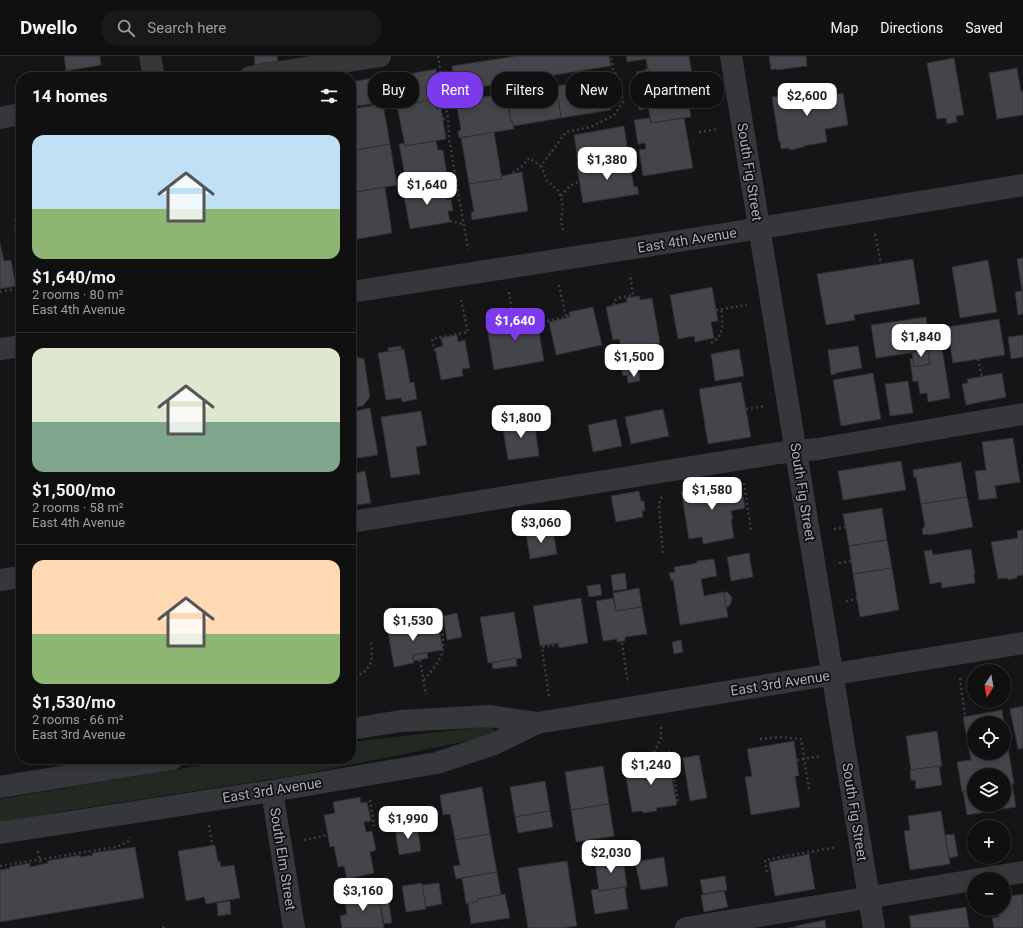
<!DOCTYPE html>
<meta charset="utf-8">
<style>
body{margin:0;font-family:Roboto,sans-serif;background:#19191a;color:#f1f3f6;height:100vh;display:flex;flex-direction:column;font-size:15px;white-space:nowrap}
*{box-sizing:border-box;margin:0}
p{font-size:13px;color:#9c9d9f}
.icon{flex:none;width:22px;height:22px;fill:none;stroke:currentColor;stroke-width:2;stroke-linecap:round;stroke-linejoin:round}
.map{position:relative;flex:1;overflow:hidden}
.sheet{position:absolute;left:16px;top:16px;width:340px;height:692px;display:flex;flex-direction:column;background:#101011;border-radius:16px;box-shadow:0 2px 6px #0003,0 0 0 1px #303031}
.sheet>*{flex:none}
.top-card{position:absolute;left:368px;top:16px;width:380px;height:36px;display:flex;gap:8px}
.needle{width:26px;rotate:191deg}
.buttons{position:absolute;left:967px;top:608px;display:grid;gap:8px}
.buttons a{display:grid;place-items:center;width:44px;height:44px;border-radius:50%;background:#101011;box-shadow:0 2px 6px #0003,0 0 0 1px #303031;font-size:20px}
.price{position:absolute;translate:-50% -34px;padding:0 9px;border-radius:8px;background:#fff;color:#222;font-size:13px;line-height:26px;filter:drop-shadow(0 1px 2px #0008)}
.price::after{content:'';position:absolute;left:50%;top:24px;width:12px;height:9px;margin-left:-6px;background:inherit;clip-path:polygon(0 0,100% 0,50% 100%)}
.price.current{background:#7c3aed;color:#fff}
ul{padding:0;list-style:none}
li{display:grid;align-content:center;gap:8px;height:212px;padding:0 16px}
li+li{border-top:1px solid #303031}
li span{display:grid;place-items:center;height:124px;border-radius:12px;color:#555}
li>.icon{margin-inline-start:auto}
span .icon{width:72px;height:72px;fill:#fffc;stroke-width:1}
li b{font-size:17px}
h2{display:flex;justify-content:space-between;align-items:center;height:48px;padding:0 16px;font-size:17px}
.chip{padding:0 14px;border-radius:16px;background:#101011;box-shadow:0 2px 6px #0003,0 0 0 1px #303031;font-size:14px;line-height:36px}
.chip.current{background:#7c3aed;color:#fff}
header{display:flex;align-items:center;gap:24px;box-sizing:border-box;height:56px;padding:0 20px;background:#101011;border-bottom:1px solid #303031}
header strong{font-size:19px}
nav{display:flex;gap:22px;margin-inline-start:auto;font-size:14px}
.search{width:280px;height:36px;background:#19191a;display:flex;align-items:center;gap:10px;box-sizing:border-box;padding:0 14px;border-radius:16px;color:#9c9d9f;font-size:15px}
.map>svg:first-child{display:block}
.green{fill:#222922}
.building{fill:#44454a;stroke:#2f2f32;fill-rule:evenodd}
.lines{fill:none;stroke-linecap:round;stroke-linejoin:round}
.path{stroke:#3c3e42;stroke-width:2.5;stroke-dasharray:2 3;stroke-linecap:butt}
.minor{stroke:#36373b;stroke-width:22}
.labels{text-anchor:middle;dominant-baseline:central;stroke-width:3.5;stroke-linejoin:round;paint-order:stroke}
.street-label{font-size:14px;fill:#a8adb6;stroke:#101012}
</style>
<header>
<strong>Dwello</strong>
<div class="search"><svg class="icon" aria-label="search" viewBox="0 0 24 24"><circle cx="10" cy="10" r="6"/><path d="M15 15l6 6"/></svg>Search here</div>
<nav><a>Map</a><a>Directions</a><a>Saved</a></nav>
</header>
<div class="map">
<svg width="1023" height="872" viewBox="0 0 1023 872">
<rect width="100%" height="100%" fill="#151517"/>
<!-- green -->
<path class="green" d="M492,670L494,673L495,676L490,680L385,702L293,720L213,732L59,756L0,767V743L238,703H351V686Z"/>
<!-- building -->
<g class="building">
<path d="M64,0H100L101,9L66,15Z"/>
<path d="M254,0H277L278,5L255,9Z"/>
<path d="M516,0H609L611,10L456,35L452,10Z"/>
<path d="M626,0H689L694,28L651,35L646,3L627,6Z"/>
<path d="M769,0H806L807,10L777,14L776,13L771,14Z"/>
<path d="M954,2L964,59L956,60L957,66L947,68L946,62L937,63L927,7Z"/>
<path d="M648,12L651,30L639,32L636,16L646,14V13Z"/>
<path d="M1017,12L1021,35H1023V59L997,63L989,17Z"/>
<path d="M436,13L441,42L397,50L392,21Z"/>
<path d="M613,20L617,42L609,43L611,54L561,62L556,30Z"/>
<path d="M379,21L383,46L351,51V26Z"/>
<path d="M556,29L561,62L514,70L513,66H511L506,37Z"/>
<path d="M686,29L691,61L651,67L645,32H651V35Z"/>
<path d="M816,31L818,41L843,37L848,69L825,73L827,86L803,90L804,91L790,94L789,92L781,93L780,85L779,86L772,41L792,38L791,35Z"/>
<path d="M645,33L649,52L639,54L635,35Z"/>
<path d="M506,37L511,66H513L514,73L459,82L458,75L461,74L456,46Z"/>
<path d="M435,43L437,53L441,52L446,83L405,90L397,50Z"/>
<path d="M383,48L390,88L351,95V53Z"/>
<path d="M650,62L651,67L684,62L693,112L643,120L639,94L646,93L645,87L638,88L634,64Z"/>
<path d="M624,70L629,103L579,112L574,79Z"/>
<path d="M494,76L502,123L469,128L461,82Z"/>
<path d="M436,85L438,94H443L448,125L407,132L399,88L404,87L405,90Z"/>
<path d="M390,88L397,129L351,137V95Z"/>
<path d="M629,103L634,131L637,130L639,138L583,147L577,112Z"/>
<path d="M522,116L528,155L472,164L471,156H474L469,128L502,123L501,120Z"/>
<path d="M438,126L440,136L445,135L447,144L451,143L453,155H448L450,166L410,173L402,129L406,128L407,132Z"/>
<path d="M385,131L392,177L352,184L351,178V137Z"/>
<path d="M21,168V212L14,169Z"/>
<path d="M0,186L4,205L11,204L16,230L0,233Z"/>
<path d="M1023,202V258L1018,259L1015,236L1022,235L1017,203Z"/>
<path d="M913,203L920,248L854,259L855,264L826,269L817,218Z"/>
<path d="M988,204L997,256L960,262L952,211Z"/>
<path d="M712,231L718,265L711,266L714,282L695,286L694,280L678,283L670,239Z"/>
<path d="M639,240L640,244L652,242L660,287L622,295L619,283L613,284L606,251L627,246L626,242Z"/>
<path d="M593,251L602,289L556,299L549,266L570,261L569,256Z"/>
<path d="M536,258L544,305L494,314L486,266Z"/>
<path d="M926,261L931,294L876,302L871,269Z"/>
<path d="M999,263L1005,299L953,307L947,271Z"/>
<path d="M457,279L458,286L465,284L470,312L462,313L463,320L441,324L435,292L443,290L441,282Z"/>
<path d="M1023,279V301L1011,303L1008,281Z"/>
<path d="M401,290V294L388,296V292Z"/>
<path d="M858,290L862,312L836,317V318L831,319L828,294Z"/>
<path d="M942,292L950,342L928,346L927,337L920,338L918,325L913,326L910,303L913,302L914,311L930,308L928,294Z"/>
<path d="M404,293L410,327L414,326L417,343L402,346L401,342L386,344L378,297Z"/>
<path d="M739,293L744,320L715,325L711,298Z"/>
<path d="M633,294L637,317L623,320L618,296Z"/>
<path d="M928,294L930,308L914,311L912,296Z"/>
<path d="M351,299L364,303L370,341L363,350L351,352V338H355L351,315Z"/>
<path d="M351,315L355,338H351Z"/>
<path d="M637,316H639L640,325L628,327L627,319L637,317Z"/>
<path d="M873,317L881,363L841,370L833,324Z"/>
<path d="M1002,317L1006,341L966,349L962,328L968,327L967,323Z"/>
<path d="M908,325L913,357L890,360L885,328Z"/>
<path d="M741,326L751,381L708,388L699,333Z"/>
<path d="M370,352L378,399L351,403V356Z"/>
<path d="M663,353L669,380L631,388L625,361Z"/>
<path d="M421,355L427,389L416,391L420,418L391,422L381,361Z"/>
<path d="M534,362L539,400L508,404L502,367Z"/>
<path d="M616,363L622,390L593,396L588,369Z"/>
<path d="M1013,382L1020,426L995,430L997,442L979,444L975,415L986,414L982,386Z"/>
<path d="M901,405L906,434L843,444L838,415Z"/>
<path d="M961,406L967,441L921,448L916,421L914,422L913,414Z"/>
<path d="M365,415L371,447L351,450V418Z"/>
<path d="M740,424L745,452L731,455L733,463H731L734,482L703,488L702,481L689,483L681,436L724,429V427Z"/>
<path d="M639,435L641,445H644L645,455H642L643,461L616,466L611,440Z"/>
<path d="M967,441L973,471L929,479L928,478L923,479L922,472L925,471L921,448Z"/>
<path d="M882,452L887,484L849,490L843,458Z"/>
<path d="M553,473L557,498L530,503L526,477Z"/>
<path d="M1023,474V519L1017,520V522L1008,524V522L998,523L991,486L1018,482L1017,475Z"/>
<path d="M887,484L892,512L853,518L849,490Z"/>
<path d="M971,493L975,517L974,518L975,527L942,532L941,526L930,528L924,495L932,494L933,499Z"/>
<path d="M749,497L753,521L731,525L727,501Z"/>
<path d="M714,503L717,520L701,523L704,540L724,536L728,561L680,569L673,524H671L669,517L675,516L674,511L697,507V505Z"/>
<path d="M892,512L899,554L860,561L853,518Z"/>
<path d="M625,517L627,533L613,535L611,519Z"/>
<path d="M600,528L602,539L589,541L587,530Z"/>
<path d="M639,532L642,551L616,555L613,537Z"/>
<path d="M724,536H727L731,540L732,543L730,549L726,552Z"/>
<path d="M581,542L588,587L559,592V587L540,590L533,550Z"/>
<path d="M613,542L616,555L642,551L647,578L625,581V585L617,586V583L603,585L596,545Z"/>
<path d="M514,556L522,602L488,607L480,561Z"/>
<path d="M457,557L462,581L447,584L443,560Z"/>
<path d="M433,562L435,569L438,568L443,594L413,599L414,607L394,611L387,571L408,568L409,573L426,571L425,563Z"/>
<path d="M681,584L683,596L674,598L672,586Z"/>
<path d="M427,597L428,602L414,605L413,599Z"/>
<path d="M516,602L517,610L493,613L492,607Z"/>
<path d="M1023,650V692L1018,693L1010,653Z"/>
<path d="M1002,654L1014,728L1004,729V719H974V734L962,736L957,706L971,704L963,661ZM974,667H1004V697H974Z"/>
<path d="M937,675L942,710L911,714L906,680Z"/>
<path d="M794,685L799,720H795L800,751L751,759L745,721L752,720L747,693Z"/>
<path d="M699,699L707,742L690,745L683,702Z"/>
<path d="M668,700L677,749L656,752L657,755L643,757L642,755L632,756L624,711L649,707V703Z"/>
<path d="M603,710L609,748L571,754L565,716Z"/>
<path d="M939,710L942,729L916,733L915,724L911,725L910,714Z"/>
<path d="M545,725L550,755L515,761L510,731Z"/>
<path d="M1012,728L1016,751L967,759L963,735L974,734V749H1004V729Z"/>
<path d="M482,731L490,778L455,784L450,758L443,759L440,739Z"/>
<path d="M360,741L361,747L367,746L371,765L364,766L366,776L372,775L376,794L370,796L374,817L347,823L344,810L338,811L334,790L330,791L324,759L335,757L333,746Z"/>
<path d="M609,748L614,780L576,786L571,754Z"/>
<path d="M550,755L553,771L518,777L515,761Z"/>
<path d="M941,755L950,808L910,814L904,775L910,774L908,760Z"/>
<path d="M417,768L421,795L399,799L395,772Z"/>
<path d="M490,778L497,816L456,823L453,810L460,809L455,784Z"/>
<path d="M954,778L958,800L949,802L945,779Z"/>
<path d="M215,789L218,806L220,805L221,811L234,809L240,842L206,848L204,841L186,845L178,795Z"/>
<path d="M135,791L144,842L0,866V814L10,812L9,811L30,807V811L48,807L47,805L80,799V801L93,799L92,797Z"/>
<path d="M618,798L619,802L596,806L595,801Z"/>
<path d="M809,798L815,833L775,840L769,806Z"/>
<path d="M664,801L668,830L641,834L635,806Z"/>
<path d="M623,802L627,831L599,835L595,806Z"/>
<path d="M567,805L577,870L563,872H528L518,812Z"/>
<path d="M497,816L501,839L477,843L478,845L466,848L462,822Z"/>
<path d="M725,820L727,834L703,838L700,824Z"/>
<path d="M422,827L426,853L406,856L402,830Z"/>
<path d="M439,827L442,848L426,851L422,829Z"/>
<path d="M625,831L628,853L595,858L591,834L599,833V835Z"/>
<path d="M387,835L392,867L384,868L378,836Z"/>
<path d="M724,835L728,851L704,856L701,839Z"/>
<path d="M378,836L384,872H342L340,860L347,858L344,841Z"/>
<path d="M505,838L510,862L471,868L468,847L478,845L477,843Z"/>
<path d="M1023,838V872H994L992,862L999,861L998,853H1004V841Z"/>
<path d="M230,845L231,858L218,860L217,847Z"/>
<path d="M966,851L969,872H911L909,860Z"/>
<path d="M825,864L826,872H790L796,871V870Z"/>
</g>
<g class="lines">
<!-- path -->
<g class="path">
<path d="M438,0L448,62L449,82L468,193"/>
<path d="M443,63L448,62"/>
<path d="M699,76L718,73"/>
<path d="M513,117L522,110L529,102L541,110"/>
<path d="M561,140C566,134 571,127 579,126"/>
<path d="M15,165L21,141"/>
<path d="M450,165L463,168"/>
<path d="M563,174L561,164L563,151L561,142L559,135L547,125L541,110L566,76L591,71L614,59L623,46L619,24L613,13L611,0"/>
<path d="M875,178L881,208"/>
<path d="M559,229L566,261"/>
<path d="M0,236L15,233"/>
<path d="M509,236L513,262"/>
<path d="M614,249V245L618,242L633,239L630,218"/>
<path d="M716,254L747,249"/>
<path d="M547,265L570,260"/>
<path d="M711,287C725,280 723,266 721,253"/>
<path d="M435,295L432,283L468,276L461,244"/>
<path d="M978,303L982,321"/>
<path d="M746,353L764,350"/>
<path d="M744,427L751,474"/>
<path d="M662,441L660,443L659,450L663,499"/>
<path d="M834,473L846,471"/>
<path d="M839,507L851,505"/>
<path d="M846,545L858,543"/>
<path d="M622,587L628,627"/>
<path d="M420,604L426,639"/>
<path d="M960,622L965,660"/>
<path d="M424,624C432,614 443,603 443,590C444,584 442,577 442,571"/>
<path d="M352,631L357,620L364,616L370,609L372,601L371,584"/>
<path d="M549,640L542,591L559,589"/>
<path d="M661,671V682L653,699L670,696L678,746"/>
<path d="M760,683L780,681L801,683L809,734"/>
<path d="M797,704L821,700"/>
<path d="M370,744L374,770"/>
<path d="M209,769L212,789"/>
<path d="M304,784L328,779"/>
<path d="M38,795L41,809"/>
<path d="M0,810L116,791L128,786L130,781"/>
<path d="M767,816L765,804L836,791"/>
<path d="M163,872L166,868"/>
</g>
<!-- minor -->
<g class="minor">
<path d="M150,0L154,21"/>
<path d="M731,0L874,872"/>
<path d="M250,21L380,0"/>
<path d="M0,62L21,58"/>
<path d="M351,236L730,177L1023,129"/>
<path d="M0,293L21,290"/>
<path d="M351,466L779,397L818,393L1023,358"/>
<path d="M0,524L21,521"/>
<path d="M351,673L401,665L489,660L537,667"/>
<path d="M0,731L172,703"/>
<path d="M272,735L294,872"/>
<path d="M0,777L272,735L437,707L494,688L537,667L1023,587"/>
<path d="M979,823L1023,816"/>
<path d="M686,872L974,824"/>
</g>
</g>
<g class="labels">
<!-- street labels -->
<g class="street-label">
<text transform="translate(750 116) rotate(81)">South Fig Street</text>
<text transform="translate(687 184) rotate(-9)">East 4th Avenue</text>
<text transform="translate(803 436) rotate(81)">South Fig Street</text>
<text transform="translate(780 627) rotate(-9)">East 3rd Avenue</text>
<text transform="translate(272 734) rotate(-9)">East 3rd Avenue</text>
<text transform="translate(855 756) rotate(81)">South Fig Street</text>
<text transform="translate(283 803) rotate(81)">South Elm Street</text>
</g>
</g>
</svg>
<div class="buttons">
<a><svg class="needle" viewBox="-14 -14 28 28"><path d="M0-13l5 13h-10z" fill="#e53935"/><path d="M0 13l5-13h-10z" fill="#9c9d9f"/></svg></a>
<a><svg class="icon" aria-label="locate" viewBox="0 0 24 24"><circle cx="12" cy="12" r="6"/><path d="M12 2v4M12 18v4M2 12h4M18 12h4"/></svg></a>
<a><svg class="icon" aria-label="layers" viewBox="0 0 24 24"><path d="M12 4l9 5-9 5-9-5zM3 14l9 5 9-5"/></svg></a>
<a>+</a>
<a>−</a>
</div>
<b class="price" style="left:807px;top:61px">$2,600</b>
<b class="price" style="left:607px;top:125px">$1,380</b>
<b class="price" style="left:427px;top:150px">$1,640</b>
<b class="price current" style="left:515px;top:286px">$1,640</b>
<b class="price" style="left:921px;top:302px">$1,840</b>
<b class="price" style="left:634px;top:322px">$1,500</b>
<b class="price" style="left:521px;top:383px">$1,800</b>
<b class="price" style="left:712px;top:455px">$1,580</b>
<b class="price" style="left:541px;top:488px">$3,060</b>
<b class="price" style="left:413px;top:586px">$1,530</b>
<b class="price" style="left:651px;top:730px">$1,240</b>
<b class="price" style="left:408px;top:784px">$1,990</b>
<b class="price" style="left:611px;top:818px">$2,030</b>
<b class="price" style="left:363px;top:856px">$3,160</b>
<div class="top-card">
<a class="chip">Buy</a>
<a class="chip current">Rent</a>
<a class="chip">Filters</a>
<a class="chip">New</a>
<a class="chip">Apartment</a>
</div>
<section class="sheet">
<h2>14 homes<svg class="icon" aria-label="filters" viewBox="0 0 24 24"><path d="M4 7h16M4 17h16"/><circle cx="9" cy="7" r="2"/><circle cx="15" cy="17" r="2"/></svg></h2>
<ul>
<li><span style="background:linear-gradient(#bfe0f5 60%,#8fb573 0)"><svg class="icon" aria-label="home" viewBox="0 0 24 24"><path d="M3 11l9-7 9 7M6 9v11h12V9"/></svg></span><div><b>$1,640/mo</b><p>2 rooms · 80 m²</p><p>East 4th Avenue</p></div></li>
<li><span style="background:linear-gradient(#dfe7d0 60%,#7fa58c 0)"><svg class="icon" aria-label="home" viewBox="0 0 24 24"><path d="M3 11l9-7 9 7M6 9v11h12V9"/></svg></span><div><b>$1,500/mo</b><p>2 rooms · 58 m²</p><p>East 4th Avenue</p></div></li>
<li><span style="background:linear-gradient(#ffd9b3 60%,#8fb573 0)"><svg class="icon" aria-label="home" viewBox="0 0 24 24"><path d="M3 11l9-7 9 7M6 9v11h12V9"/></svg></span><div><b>$1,530/mo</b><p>2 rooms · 66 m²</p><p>East 3rd Avenue</p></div></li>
</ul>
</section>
</div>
